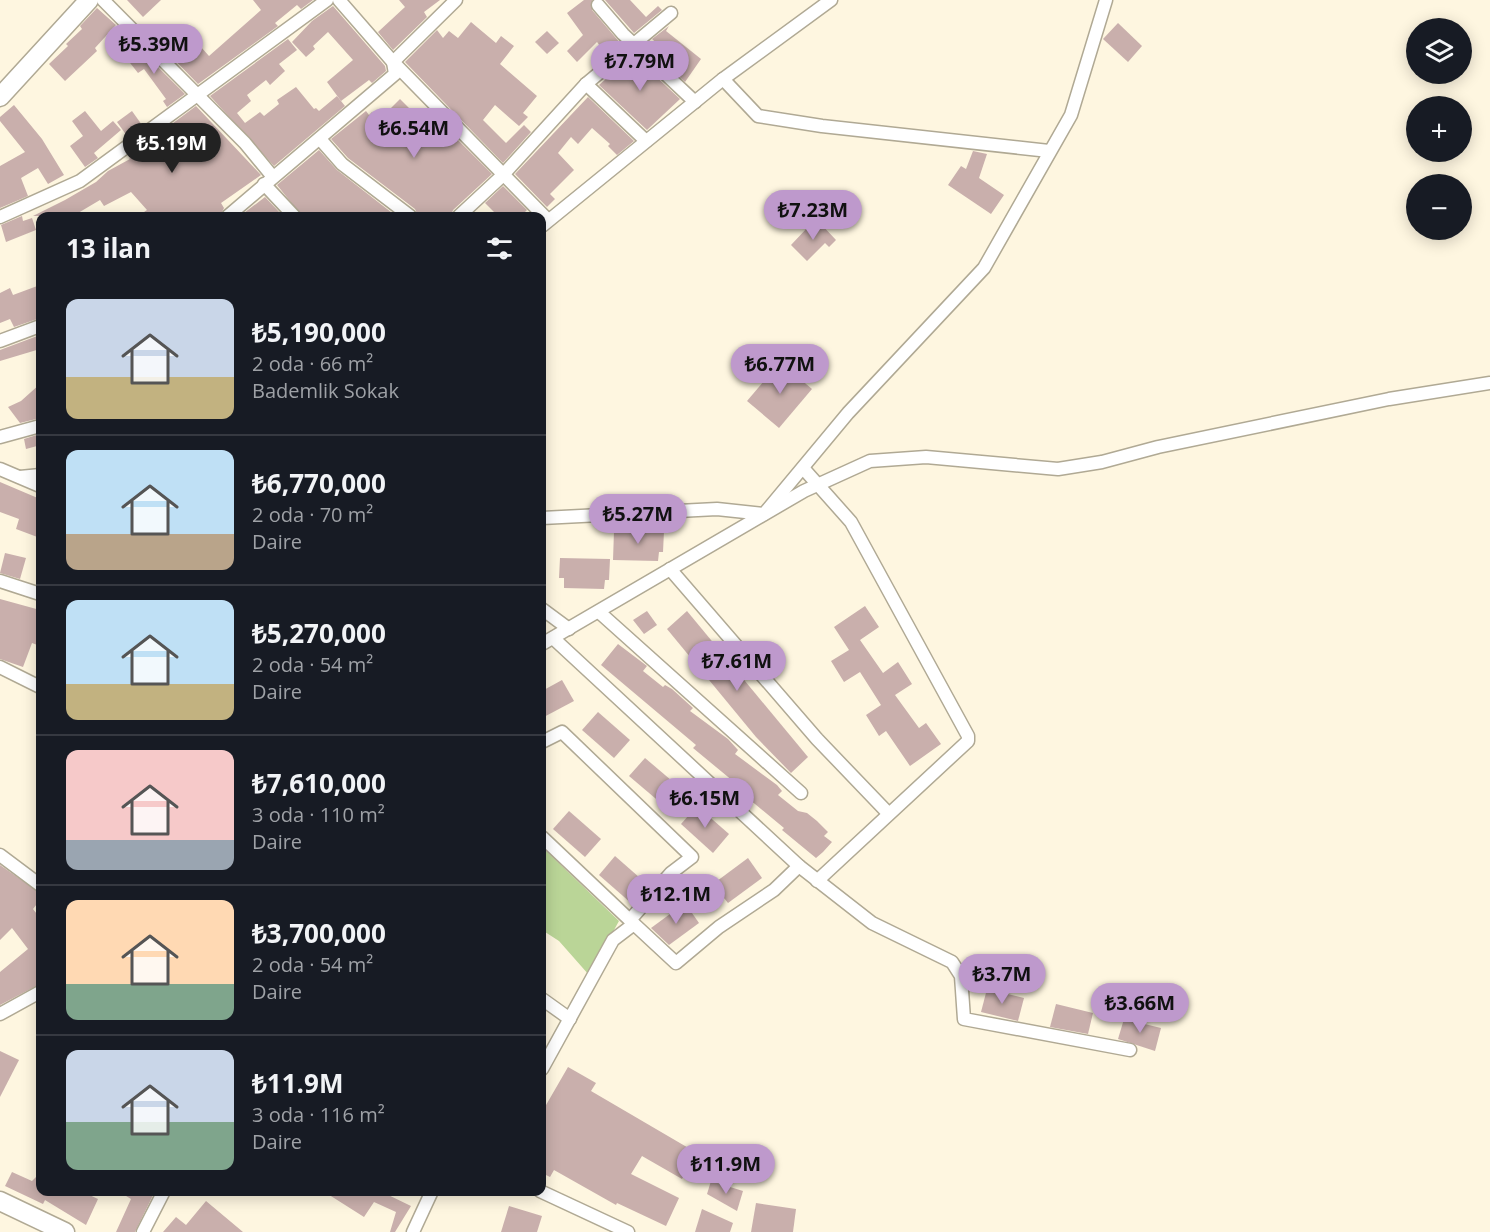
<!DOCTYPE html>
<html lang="tr">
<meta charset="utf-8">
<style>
body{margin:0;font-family:"Open Sans",sans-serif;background:#242831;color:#f1f3f6;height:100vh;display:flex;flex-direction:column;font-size:22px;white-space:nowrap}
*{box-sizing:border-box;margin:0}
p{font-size:20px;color:#9ea1a6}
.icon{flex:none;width:33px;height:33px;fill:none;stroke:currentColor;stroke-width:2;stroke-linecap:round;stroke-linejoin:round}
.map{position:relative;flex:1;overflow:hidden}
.details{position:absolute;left:36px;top:212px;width:510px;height:984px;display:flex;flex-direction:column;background:#171b24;border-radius:12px;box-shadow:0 3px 15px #0003}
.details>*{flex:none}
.fabs{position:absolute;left:1406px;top:18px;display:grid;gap:12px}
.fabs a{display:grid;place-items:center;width:66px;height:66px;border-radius:50%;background:#171b24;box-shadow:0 3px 15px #0003;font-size:30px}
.price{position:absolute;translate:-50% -51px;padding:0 14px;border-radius:21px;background:#be99cc;color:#111;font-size:20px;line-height:39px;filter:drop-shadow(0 2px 3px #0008)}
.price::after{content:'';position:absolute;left:50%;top:36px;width:18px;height:14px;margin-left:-9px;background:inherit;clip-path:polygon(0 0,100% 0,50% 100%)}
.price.current{background:#222;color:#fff}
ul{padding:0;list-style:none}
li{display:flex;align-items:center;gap:18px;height:150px;padding:0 30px}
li+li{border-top:2px solid #363941}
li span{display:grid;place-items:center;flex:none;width:168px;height:120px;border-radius:12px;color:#555}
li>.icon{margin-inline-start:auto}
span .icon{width:72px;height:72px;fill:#fffc;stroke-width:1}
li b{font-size:26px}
h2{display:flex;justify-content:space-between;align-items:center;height:72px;padding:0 30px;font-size:26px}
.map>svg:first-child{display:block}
.green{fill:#bad597}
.building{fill:#c9afac}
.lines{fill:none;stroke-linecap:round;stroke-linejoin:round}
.street-casing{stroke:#b0a994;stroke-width:15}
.secondary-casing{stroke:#b0a994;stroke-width:21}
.street{stroke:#fff;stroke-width:12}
.secondary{stroke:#fff;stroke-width:18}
</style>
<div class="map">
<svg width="1490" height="1232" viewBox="0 0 1490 1232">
<rect width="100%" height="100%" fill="#fef6e0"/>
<!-- green -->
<path class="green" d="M542,847L619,921L589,975L559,941L542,930Z"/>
<!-- building -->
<g class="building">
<path d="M127,0H161L143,17Z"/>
<path d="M253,0H313L301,9L297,5L275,23L278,26L198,84L161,46L184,28L209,56L261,10Z"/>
<path d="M399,0H440L424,12L427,17L393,50L378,32L405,7Z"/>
<path d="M584,0H592V10L621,44L607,55L597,42L577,62L567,51L583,35L567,13Z"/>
<path d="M605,0H630L646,17L658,6L662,10L634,33Z"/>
<path d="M333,6L385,66L386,71L372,83L369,80L341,101L327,82L353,60L328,32L313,46L315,49L306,57L292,42L312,21Z"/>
<path d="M97,8L116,25L95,48L97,51L65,81L49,64L68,46L66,44L82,29L80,26Z"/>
<path d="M471,22L496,43L501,36L514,46L500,64L537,96L523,113L528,117L519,126L495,105L483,120L506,143L524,125L531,132L503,163L405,62L437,30L443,38L449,31L458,38Z"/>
<path d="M1118,23L1142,46L1128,62L1103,39Z"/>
<path d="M669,26L666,31L701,59L685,82L665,63L671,56L652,39Z"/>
<path d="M547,31L559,43L547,54L535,42Z"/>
<path d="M288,39L297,50L279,64L285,71L270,85L266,80L247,95L251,101L237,113L245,123L260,112L264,116L279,104L277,100L296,87L314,109L316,108L319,111L337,96L345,106L274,166L210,96Z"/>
<path d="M136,45L185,94L167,107L163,101L166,99L144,69L138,73L123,54Z"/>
<path d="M633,55L680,99L647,130L599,85Z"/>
<path d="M588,97L634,141L617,155L608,146L610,144L592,128L578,144L571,137L558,153L574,170L550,194L555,199L547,207L515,174Z"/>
<path d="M400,99L417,116L426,108L492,174L453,210L451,216H418L415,209L348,158L331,139L366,111L369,115L372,112L379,120Z"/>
<path d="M14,105L42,139L64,175L48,184L38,168L21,178L28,196L0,208V166L25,152L0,121V117Z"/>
<path d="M196,106L261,175L221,203L224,208L220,216H138L147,210L131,192L104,206L100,200L73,216H33L65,200L96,182L108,171L130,159L129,158L137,150Z"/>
<path d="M85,111L101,131L113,121L121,130L94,153L98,158L85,167L70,146L83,136L72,121Z"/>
<path d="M132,111L142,125L127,136L117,122Z"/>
<path d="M319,150L337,170L396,216H334L329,212L324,216H302L277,185Z"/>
<path d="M973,151L987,154L979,178L1004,195L991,214L948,185L961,166L966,169Z"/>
<path d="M503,186L527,210L521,216H498L485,203Z"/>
<path d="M265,197L283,216H241L244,213Z"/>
<path d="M22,216L23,221L32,218L36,230L6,242L1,225Z"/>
<path d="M819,222L836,240L829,247L825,243L807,261L791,245L808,227L812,229Z"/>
<path d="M40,285V318L14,327L10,319L0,323V293L10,288L13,295Z"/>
<path d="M40,335V349L0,361V350Z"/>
<path d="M780,362L812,389L779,428L747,401Z"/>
<path d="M40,384V418L20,423L8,407L21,401Z"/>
<path d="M40,434V450L37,446L26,449L24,439Z"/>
<path d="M0,482L40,499V538L16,529L19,519L0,512Z"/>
<path d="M614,531H664L663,552H659L658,561L613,560Z"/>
<path d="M5,553L26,558L20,579L0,573Z"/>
<path d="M560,558L610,559L609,580H605L604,589L564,588V578H559Z"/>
<path d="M0,599L40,610V646L32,643L23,667L0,659Z"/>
<path d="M865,606L879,627L860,640L883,673L898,662L912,684L895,695L919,728L926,723L941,744L910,766L886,731L879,736L866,715L881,705L860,672L844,682L831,661L849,650L834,627Z"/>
<path d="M647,611L657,625L644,634L633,620Z"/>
<path d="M687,611L808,757L791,773L756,737L667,629Z"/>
<path d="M618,644L647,666L643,671L663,687L665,685L672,689L693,708L690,711L728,739L738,750L735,754L777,785L782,791L778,795L798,811L807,813L817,821L828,832L824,836L832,842L823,852L816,858L782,830L784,828L737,789L739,786L693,748L696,745L601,665Z"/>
<path d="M562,680L574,701L542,718V691Z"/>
<path d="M598,712L630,740L614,758L582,730Z"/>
<path d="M645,758L678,786L662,804L629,776Z"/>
<path d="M697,806L729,834L713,853L681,824Z"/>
<path d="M569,811L601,839L585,857L553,829Z"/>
<path d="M615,856L648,885L631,903L599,875Z"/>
<path d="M748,858L762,878L728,903L713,884Z"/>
<path d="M0,865L40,893V900L33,909L40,918V984L0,1005V972L28,949L12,928L0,940Z"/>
<path d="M685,903L699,923L669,945L651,928Z"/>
<path d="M987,989L1024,998L1018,1021L981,1012Z"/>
<path d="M1056,1004L1093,1013L1088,1034L1050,1027Z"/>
<path d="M1124,1019L1161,1028L1155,1051L1118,1039Z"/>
<path d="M0,1051L19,1060L0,1097Z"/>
<path d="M568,1067L596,1083L591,1091L697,1153L682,1179L642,1156L631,1174L679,1198L666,1226L617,1203L616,1205L554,1170L550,1177L542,1173V1112Z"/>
<path d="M12,1172L32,1181L40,1173V1191H81L98,1199L86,1225L45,1200L43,1204L5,1186Z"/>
<path d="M711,1181L743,1191L737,1211L707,1194Z"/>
<path d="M118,1191H155L135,1232H116L131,1199Z"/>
<path d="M323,1191H380L411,1206L395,1232H390L396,1212L374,1202L364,1217Z"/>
<path d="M206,1201L243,1232H163L176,1217L186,1225Z"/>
<path d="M756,1203L796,1209L793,1232H751Z"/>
<path d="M509,1206L542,1216L537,1232H501Z"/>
<path d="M702,1209L733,1223L730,1232H695Z"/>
</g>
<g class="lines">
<!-- street casing -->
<g class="street-casing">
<g id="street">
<path d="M103,0L245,143L273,177"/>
<path d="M339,0L393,62L548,220"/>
<path d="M598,5L623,34L695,102"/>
<path d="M723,79L758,116L822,126L1049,151"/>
<path d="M586,84L646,141"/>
<path d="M320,139L342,164L410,216"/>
<path d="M264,184L294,216"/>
<path d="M228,216L395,74L393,62L456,0"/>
<path d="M459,216L502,176L586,84L671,13"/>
<path d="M0,217L80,181L327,0"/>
<path d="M542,226L723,79L831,0"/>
<path d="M0,341L40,326"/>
<path d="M0,437L40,426"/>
<path d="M803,468L851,522L968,736V741L817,881"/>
<path d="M0,469L40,486"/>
<path d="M20,477L40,475"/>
<path d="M542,518L717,509L764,514L848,413L984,268L1071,115L1106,0"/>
<path d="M670,569L817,739L888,813"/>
<path d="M0,581L40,594"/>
<path d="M542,609L569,629"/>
<path d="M599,612L801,793"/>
<path d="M553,638L799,866L872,923L952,962L961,976L964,1019L1130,1050"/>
<path d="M542,644L804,491L870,461L926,457L1058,469L1102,462L1158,447L1389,399L1490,383"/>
<path d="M0,667L40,687"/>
<path d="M542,742L562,732L692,857L671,873L630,920"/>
<path d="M542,837L634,924"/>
<path d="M0,855L40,885"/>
<path d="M542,999L570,1019"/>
<path d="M0,1014L40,992"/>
<path d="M542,1069L613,940L634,924L676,963L719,927L774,890L799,866"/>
<path d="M540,1191L628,1232"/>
<path d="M143,1232L164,1191"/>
<path d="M413,1232L432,1191"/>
</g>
</g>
<!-- secondary casing -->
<g class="secondary-casing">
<g id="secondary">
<path d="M0,97L89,0"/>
<path d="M0,1201L65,1232"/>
</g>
</g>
<!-- street -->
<use href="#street" class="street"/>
<!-- secondary -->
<use href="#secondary" class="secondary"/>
</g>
</svg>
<div class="fabs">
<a><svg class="icon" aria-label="layers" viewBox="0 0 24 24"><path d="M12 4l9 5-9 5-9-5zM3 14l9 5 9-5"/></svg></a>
<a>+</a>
<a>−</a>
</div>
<b class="price" style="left:154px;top:75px">₺5.39M</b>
<b class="price" style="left:640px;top:92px">₺7.79M</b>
<b class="price" style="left:414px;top:159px">₺6.54M</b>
<b class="price current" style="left:172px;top:174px">₺5.19M</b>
<b class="price" style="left:813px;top:241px">₺7.23M</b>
<b class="price" style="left:780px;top:395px">₺6.77M</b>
<b class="price" style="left:638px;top:545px">₺5.27M</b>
<b class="price" style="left:737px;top:692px">₺7.61M</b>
<b class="price" style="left:705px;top:829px">₺6.15M</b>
<b class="price" style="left:676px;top:925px">₺12.1M</b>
<b class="price" style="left:1002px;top:1005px">₺3.7M</b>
<b class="price" style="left:1140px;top:1034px">₺3.66M</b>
<b class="price" style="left:726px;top:1195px">₺11.9M</b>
<section class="details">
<h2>13 ilan<svg class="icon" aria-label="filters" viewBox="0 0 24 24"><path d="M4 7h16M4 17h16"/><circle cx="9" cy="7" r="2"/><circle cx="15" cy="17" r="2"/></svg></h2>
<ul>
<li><span style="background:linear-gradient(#c9d6e8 65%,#c2b280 0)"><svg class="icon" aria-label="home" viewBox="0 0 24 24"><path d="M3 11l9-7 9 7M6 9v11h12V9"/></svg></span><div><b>₺5,190,000</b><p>2 oda · 66 m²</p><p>Bademlik Sokak</p></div></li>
<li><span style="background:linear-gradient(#bfe0f5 70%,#b9a48a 0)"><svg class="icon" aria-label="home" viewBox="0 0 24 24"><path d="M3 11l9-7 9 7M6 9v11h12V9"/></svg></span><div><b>₺6,770,000</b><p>2 oda · 70 m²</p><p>Daire</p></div></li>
<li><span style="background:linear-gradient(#bfe0f5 70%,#c2b280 0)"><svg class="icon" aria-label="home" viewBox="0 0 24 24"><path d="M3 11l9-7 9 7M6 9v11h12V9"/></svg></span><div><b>₺5,270,000</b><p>2 oda · 54 m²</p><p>Daire</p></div></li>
<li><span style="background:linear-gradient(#f6c9c9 75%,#9aa5b1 0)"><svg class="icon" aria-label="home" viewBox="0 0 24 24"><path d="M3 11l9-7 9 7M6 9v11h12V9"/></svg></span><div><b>₺7,610,000</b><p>3 oda · 110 m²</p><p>Daire</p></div></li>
<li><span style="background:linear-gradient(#ffd9b3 70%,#7fa58c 0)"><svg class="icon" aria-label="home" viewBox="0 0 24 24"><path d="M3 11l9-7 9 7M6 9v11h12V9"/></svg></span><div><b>₺3,700,000</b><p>2 oda · 54 m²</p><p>Daire</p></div></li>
<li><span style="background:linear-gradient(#c9d6e8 60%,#7fa58c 0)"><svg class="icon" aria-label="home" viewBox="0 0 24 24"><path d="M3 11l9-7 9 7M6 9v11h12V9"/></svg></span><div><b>₺11.9M</b><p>3 oda · 116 m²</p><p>Daire</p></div></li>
</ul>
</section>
</div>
